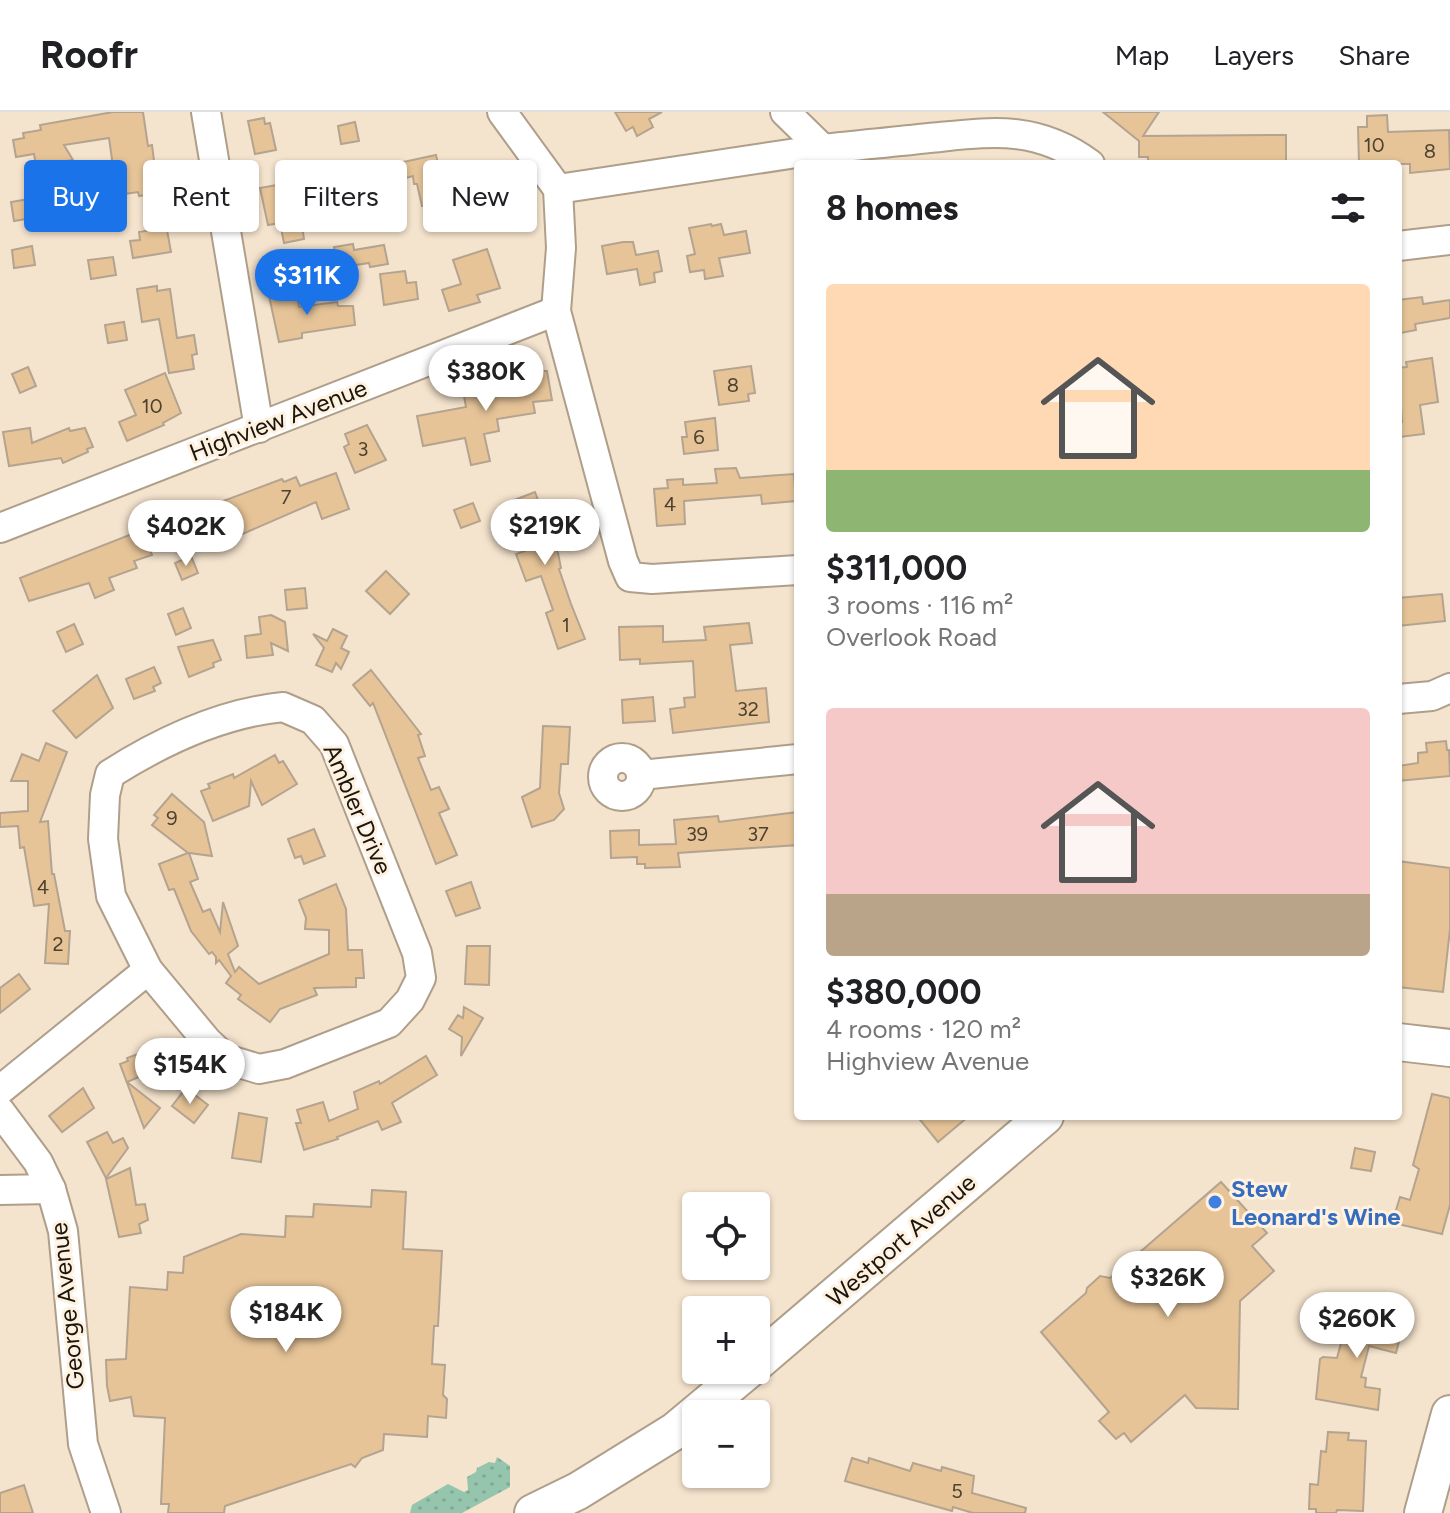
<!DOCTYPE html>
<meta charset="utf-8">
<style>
body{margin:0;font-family:Figtree,sans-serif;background:#f2f2f2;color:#202124;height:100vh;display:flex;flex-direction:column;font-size:30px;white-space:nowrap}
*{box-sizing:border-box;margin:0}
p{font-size:26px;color:#757577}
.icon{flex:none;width:44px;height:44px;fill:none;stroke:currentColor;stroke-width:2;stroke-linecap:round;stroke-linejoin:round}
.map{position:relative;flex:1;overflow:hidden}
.panel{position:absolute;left:794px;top:48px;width:608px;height:960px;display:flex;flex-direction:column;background:#fff;border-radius:8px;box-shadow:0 2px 6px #0004}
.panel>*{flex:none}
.hud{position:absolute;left:24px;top:48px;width:650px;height:72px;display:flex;gap:16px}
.controls{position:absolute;left:682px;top:1080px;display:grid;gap:16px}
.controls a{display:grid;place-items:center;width:88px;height:88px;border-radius:8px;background:#fff;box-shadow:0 2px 6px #0004;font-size:40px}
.price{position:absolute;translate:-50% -68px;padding:0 18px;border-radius:28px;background:#fff;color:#222;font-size:26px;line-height:52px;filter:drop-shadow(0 2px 4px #0008)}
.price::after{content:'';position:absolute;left:50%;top:48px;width:24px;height:18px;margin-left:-12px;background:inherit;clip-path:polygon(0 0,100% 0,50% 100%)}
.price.current{background:#1a73e8;color:#fff}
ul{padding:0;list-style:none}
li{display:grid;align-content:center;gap:16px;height:424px;padding:0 32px}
li span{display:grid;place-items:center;height:248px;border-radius:8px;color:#555}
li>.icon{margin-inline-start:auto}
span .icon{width:144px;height:144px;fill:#fffc;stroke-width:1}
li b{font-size:34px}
h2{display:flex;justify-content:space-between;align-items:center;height:96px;padding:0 32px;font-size:34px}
.chip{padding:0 28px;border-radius:8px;background:#fff;box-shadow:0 2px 6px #0004;font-size:28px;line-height:72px}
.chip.current{background:#1a73e8;color:#fff}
header{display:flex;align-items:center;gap:48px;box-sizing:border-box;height:112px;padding:0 40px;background:#fff;border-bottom:2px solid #e0e0e0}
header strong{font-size:38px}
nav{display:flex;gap:44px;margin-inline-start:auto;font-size:28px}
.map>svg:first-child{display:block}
.park{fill:url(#park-dots)}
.building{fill:#e6c498;stroke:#b4a38f;stroke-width:2}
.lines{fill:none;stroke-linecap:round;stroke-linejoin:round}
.minor-casing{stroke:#af9f8a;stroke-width:32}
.major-casing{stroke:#af9f8a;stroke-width:40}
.minor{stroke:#fff;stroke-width:28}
.major{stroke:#fff;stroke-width:36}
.shop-dot{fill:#3f7fe0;stroke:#fff1df;stroke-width:3}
.labels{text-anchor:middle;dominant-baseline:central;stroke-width:6;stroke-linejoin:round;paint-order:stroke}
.number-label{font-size:20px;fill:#4d4130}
.street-label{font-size:24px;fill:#1a150d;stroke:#fff1df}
.shop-label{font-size:24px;font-weight:bold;fill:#366cbe;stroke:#fff1df;text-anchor:start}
</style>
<header>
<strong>Roofr</strong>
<nav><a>Map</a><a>Layers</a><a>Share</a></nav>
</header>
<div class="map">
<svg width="1450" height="1401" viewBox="0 0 1450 1401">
<defs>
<pattern id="park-dots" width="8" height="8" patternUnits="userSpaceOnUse" patternTransform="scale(2)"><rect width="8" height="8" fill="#95c5ac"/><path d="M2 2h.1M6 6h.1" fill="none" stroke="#80a893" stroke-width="1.8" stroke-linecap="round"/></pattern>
</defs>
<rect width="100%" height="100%" fill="#f4e3cd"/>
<!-- park -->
<path class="park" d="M497,1345L510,1354V1375L462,1401H410L412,1393L448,1372L464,1380L468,1378L467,1365L476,1360L477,1356L489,1350L495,1351Z"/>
<!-- building -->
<g class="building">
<path d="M113,0H143L148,34L152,33L158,81L139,84L138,80L117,83L109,26L64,33L73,48L36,54L34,42L16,45L13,28L24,26L23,21L41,18L40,13Z"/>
<path d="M615,0H662L649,7L653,15L637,24L633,15L626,19Z"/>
<path d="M1103,0H1159L1143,24L1286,23V52H1148V45H1139V29Z"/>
<path d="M1387,3L1388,20L1449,18L1450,57L1410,61V52H1359L1358,15H1367V4Z"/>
<path d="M264,6L265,12L270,11L276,38L255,42L248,9Z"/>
<path d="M355,10L359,29L341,32L338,14Z"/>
<path d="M436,43L447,89L422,94L417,72H414L413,64L406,66L403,50Z"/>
<path d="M288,71L294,108L301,107L304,127L284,131L280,111L268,113L260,76Z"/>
<path d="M366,74L370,93L351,97L347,78Z"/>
<path d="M29,87L32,106L14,109L11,90Z"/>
<path d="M165,107L171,140L133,146L130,129L140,128L139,120L151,118L150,109Z"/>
<path d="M711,112L712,114L721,112L724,123L746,119L750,141L719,146L723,164L705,167L704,158L690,160L687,144L695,142L689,116Z"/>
<path d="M623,130H633L636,143L658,139L662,159L654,161L655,170L640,173L637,157L607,162L602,134Z"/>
<path d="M353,132L354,138L384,133L388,152L370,155L369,151L337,156L334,135Z"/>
<path d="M32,134L35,153L14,156L12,138Z"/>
<path d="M487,137L500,176L477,183L480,190L449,199L442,178L461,172L453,148Z"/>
<path d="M113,145L116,163L91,167L88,148Z"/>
<path d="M405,159L407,171L416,170L418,187L384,193L380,162Z"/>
<path d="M157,174V179L170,177L177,226L194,223L197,242L192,243L194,257L169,261L159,207L142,210L137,177Z"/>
<path d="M297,182L299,195L337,190L338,194H353L355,213L302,221V226L279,230L269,184Z"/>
<path d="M1422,185L1423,192L1450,188V206L1415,212L1416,218L1401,221L1398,218V188Z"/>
<path d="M124,210L127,228L108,231L105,213Z"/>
<path d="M1432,246L1438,290L1420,293L1424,322L1400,325L1398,310H1402L1398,256L1407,255L1406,250Z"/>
<path d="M751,254L755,281L748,282L749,289L719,293L714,259Z"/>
<path d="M28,255L36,274L20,281L12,262Z"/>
<path d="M534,259H547L552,288L533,290L535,301L497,307L499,319L484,322L490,349L471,353L465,326L423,334L417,304L466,295L464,284L485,280L484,276L515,269L514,262Z"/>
<path d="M165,261L181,301L163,311L164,313L127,329L119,310L136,303L125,278Z"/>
<path d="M715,306L718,338L684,342L682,325H687L685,310Z"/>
<path d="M367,313L386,348L355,361L344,335L349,332L345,322Z"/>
<path d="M30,316L32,331L69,316L70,319L85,316L93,335L87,337L88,340L63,351L61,346L9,354L3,320Z"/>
<path d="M736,356L740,366L794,362L796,389L762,392L761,383L684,389L685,412L657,414L654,377L668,376L667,368L683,367V373L717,371L715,357Z"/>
<path d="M336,361L349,397L322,407L316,390L238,424L232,409L195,424L197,429L181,436L170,409L282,367L284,370L296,365L300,374Z"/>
<path d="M535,380L558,441L561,456L559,457L571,492L585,527L558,537L546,501L553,498L541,464L526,469L516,442L525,439L510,401L512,400L509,390Z"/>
<path d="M473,391L480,409L461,416L454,398Z"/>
<path d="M142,418L152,443L134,449L137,456L109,466L114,478L95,486L89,471L29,489L20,466Z"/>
<path d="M191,444L198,461L182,468L175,451Z"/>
<path d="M386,459L409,482L390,502L366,479Z"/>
<path d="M305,476L307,496L287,498L285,478Z"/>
<path d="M1442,482L1445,509L1398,514V486Z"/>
<path d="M183,496L191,516L176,523L168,502Z"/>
<path d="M271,503L285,510L288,539L271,531L273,543L247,546L245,524L261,522L259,505Z"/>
<path d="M749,511L752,531L730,533L736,579L766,576L769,610L673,621L670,597L685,595L684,586L695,585L693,549L640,552V547L620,548L619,515L663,514V530L706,528L704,515Z"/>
<path d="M74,512L83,532L66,540L57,520Z"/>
<path d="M333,517L347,524L341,536L349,540L341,557L336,551L332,560L316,553L324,536L313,522L327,529Z"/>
<path d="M213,528L221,548L213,551L214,555L189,565L178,535Z"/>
<path d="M154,555L161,571L153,575L155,579L134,587L126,567Z"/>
<path d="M371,558L421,622L418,623L425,644L418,646L431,678L439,675L449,697L439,701L457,743L436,752L373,591L370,594L353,573Z"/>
<path d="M97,563L113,596L76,626L53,599Z"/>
<path d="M653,585L655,609L623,611L622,588Z"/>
<path d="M543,614L570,615L568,652H561L559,681L564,697L554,708L532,715L522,685L540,676Z"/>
<path d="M1446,629L1447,638H1449L1450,664L1398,669V654L1418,651V641L1427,640L1426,631Z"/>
<path d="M46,631L67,640L40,710L48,709L52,762H54L65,819H70L68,852L45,851L49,792L34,794L24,735L20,736L18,714L0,715V701L28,699V669H11L22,642L39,649Z"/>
<path d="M275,643L279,651L283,649L297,672L262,693L251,669L249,694L213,709L201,679L210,676L208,672L233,662L234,666Z"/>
<path d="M172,682L204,710L212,744L189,741L198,767L190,770L203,800L210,797L220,820L223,790L238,834L228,842L235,860L239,855L259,872L329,842V818L305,817L306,806L299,788L336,772L346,797L348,838H362L364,866H356V875L314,876L317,883L280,897L270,910L238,887L241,883L226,871L231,864L219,848L216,851V845L212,840L209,842L191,819L174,777L169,778L159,752L188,741L152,713L158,706L154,703Z"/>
<path d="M798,700V733L678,741L680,755L645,756V752H637V745L611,746L610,719L639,718V733L676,732L674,708L718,704L719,710Z"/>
<path d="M314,717L325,744L304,752L301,744L295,746L288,727Z"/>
<path d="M1398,749L1450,756V817L1443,880L1398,875Z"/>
<path d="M471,770L480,796L456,804L446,779Z"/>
<path d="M467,834H490L489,873L465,872Z"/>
<path d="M19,862L30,877L0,901V876Z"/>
<path d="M464,895L483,906L461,944L462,925L449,917L458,903L463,906Z"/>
<path d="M167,931L174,950L127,970L160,996L144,1016L120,952L128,949L127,946Z"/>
<path d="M426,944L437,963L392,991L401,1010L382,1018L378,1009L337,1025L338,1027L304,1038L296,1011H301L297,998L323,990L329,1009L358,997L354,980L379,969L380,972Z"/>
<path d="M83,976L94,996L62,1020L49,1004Z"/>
<path d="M186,976L208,993L194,1011L172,994Z"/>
<path d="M1432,982L1450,986V1093L1442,1122L1402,1113V1110L1393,1108L1400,1085L1410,1088L1419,1057L1413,1053Z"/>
<path d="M239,1001L267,1006L261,1050L232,1046Z"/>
<path d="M917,1004H969L938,1030Z"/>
<path d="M107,1020L113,1031L123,1026L128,1036L106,1066L87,1030Z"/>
<path d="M1355,1036L1375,1040L1371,1059L1351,1056Z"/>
<path d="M130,1056L136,1093L145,1092L148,1108L139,1112L141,1121L119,1125L106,1067Z"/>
<path d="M1221,1070L1267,1121L1252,1134L1274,1159L1240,1189L1238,1297L1196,1296L1185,1283L1131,1330L1124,1321L1116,1327L1099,1309L1109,1300L1041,1220L1086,1181L1087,1176L1100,1164L1110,1166Z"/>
<path d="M372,1078L406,1080L403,1137L442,1139L438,1214H434L432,1252L445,1253L443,1283L447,1287L446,1306L428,1304L427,1325L384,1322L383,1338L362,1346L355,1355L351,1352L225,1394L224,1401H168L169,1392H161L165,1306L134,1304L131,1285L110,1289L107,1274L106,1248L126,1247L130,1175L167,1178L168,1160L183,1161L184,1145L241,1122L285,1125L286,1104L313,1105L314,1092L371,1095Z"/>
<path d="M1382,1196L1385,1207L1404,1210L1396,1241L1369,1234L1361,1265L1366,1266L1365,1275L1380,1277L1378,1298L1316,1287L1320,1247L1323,1245L1337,1246L1350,1198L1374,1204Z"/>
<path d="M1328,1320L1349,1321L1348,1328L1366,1329L1363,1399L1337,1398L1336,1401H1316V1397H1309L1310,1372L1318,1373L1321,1339L1326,1340Z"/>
<path d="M852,1346L868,1351L869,1346L910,1359L913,1351L941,1359L942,1355L974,1364L972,1381L1026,1396L1025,1401H973L953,1395L952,1399L845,1369Z"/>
<path d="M24,1373L33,1401H0V1381Z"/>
</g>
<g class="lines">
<!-- minor casing -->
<g class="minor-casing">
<g id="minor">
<path d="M206,0L259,316"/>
<path d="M502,0L558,77L561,136L556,199L623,449L630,465L652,467L798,458"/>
<path d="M785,0L823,37C858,33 894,30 929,26C991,20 1036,12 1090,52"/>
<path d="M558,77L823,37"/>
<path d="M1398,134L1450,128"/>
<path d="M0,416L556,199"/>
<path d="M1398,587L1432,584L1450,576"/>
<path d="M283,595L313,608L334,632L417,841L421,866L410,888L389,911L285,952L259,957L226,947L207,929L148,858L111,784L103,727L105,683L110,662C162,629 222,601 283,595Z"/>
<circle cx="622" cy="665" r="19"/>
<path d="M641,663L798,647"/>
<path d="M0,978L148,858"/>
<path d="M0,999L38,1050L51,1077L63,1119L83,1332L106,1401"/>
<path d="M0,1078L51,1077"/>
</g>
</g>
<!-- major casing -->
<g class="major-casing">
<g id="major">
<path d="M1398,930L1450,936"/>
<path d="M756,1251L1045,1004"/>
<path d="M533,1401L578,1379L675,1319L748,1258"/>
<path d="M1423,1401L1450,1302"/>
</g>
</g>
<!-- minor -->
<use href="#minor" class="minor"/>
<!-- major -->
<use href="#major" class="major"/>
</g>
<!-- markers -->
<circle class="shop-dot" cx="1215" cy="1090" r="8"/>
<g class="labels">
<!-- number labels -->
<g class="number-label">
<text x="1374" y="33">10</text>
<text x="1430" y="39">8</text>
<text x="733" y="273">8</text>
<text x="152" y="294">10</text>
<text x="699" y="325">6</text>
<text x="363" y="337">3</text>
<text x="286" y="385">7</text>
<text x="670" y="392">4</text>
<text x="566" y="513">1</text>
<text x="748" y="597">32</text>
<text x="172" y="706">9</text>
<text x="697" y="722">39</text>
<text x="758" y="722">37</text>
<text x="43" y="775">4</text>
<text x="58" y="832">2</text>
<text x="957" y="1379">5</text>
</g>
<!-- street labels -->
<g class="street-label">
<text transform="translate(278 308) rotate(-21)">Highview Avenue</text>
<text transform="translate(358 697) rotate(67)">Ambler Drive</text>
<text transform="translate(901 1128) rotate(-41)">Westport Avenue</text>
<text transform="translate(67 1194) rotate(-96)">George Avenue</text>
</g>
<!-- shop labels -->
<g class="shop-label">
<text x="1231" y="1076">Stew<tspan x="1231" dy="28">Leonard's Wine</tspan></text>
</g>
</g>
</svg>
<div class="controls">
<a><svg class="icon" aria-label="locate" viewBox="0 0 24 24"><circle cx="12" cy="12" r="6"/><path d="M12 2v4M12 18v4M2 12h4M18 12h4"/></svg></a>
<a>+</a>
<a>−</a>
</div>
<b class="price current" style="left:307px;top:205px">$311K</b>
<b class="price" style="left:486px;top:301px">$380K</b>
<b class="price" style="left:545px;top:455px">$219K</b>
<b class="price" style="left:186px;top:456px">$402K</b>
<b class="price" style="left:190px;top:994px">$154K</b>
<b class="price" style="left:1168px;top:1207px">$326K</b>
<b class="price" style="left:286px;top:1242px">$184K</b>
<b class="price" style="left:1357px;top:1248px">$260K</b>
<div class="hud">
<a class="chip current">Buy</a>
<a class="chip">Rent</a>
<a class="chip">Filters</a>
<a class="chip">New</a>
</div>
<section class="panel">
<h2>8 homes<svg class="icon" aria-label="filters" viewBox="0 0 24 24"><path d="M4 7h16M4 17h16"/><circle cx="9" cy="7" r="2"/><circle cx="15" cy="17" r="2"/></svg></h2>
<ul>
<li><span style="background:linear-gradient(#ffd9b3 75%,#8fb573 0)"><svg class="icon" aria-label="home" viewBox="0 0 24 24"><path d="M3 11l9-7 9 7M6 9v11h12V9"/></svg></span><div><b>$311,000</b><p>3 rooms · 116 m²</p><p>Overlook Road</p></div></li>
<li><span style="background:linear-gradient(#f6c9c9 75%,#b9a48a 0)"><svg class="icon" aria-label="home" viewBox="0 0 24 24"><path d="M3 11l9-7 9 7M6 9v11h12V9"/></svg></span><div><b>$380,000</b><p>4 rooms · 120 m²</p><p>Highview Avenue</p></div></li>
</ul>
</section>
</div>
